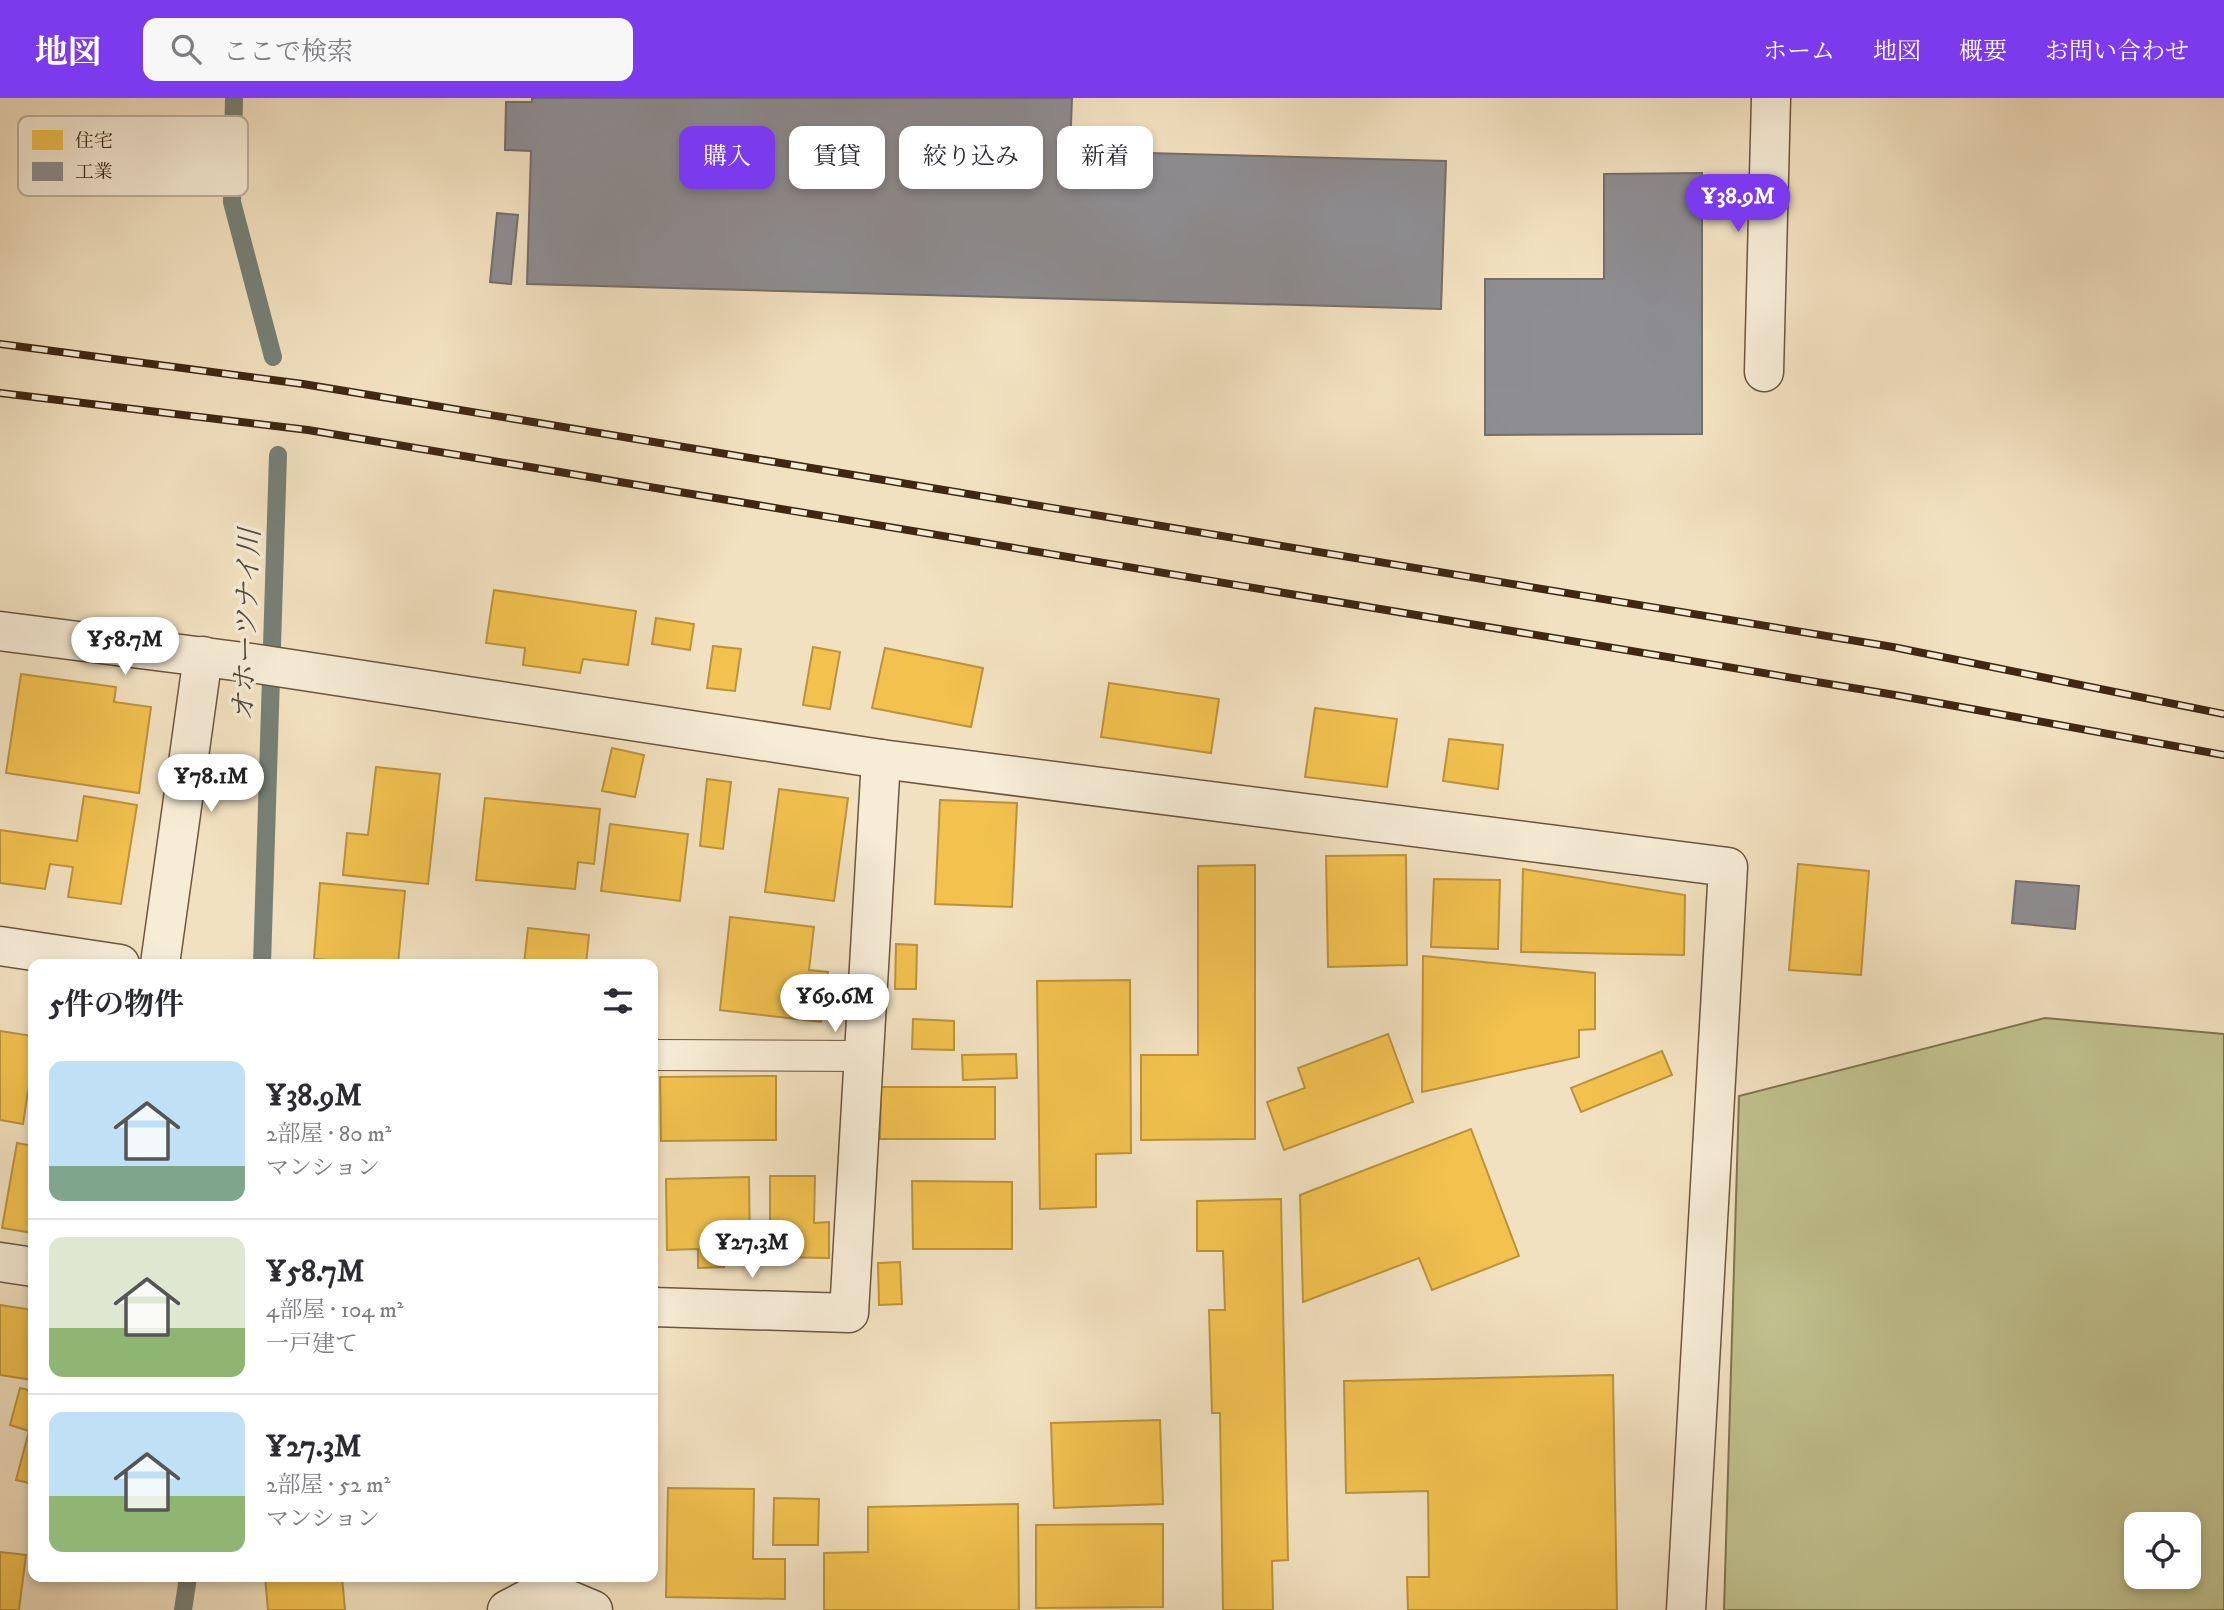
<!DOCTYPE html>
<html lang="ja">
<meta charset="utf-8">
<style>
body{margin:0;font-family:"IM FELL DW Pica","Noto Serif JP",serif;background:#f7f7f7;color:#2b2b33;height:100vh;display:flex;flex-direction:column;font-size:26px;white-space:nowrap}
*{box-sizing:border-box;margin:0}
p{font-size:23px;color:#7c7c81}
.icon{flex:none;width:38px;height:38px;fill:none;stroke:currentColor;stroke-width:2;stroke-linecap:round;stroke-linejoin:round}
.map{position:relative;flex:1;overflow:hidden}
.sheet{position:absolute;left:28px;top:861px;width:630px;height:623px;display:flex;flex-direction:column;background:#fff;border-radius:14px;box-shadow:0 4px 10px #0003}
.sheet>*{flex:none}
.hud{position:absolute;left:679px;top:28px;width:665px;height:63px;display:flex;gap:14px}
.fabs{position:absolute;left:2124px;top:1414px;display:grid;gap:14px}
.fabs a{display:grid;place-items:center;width:77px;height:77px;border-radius:14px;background:#fff;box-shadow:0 4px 10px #0003;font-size:35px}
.price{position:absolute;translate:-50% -60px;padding:0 16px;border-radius:24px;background:#fff;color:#222;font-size:23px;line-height:46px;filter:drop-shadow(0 2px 4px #0008)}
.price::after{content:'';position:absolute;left:50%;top:42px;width:21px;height:16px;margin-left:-10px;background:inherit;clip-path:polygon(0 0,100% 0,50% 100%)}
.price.selected{background:#7c3aed;color:#fff}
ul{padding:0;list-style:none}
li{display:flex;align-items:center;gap:21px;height:175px;padding:0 21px}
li+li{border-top:2px solid #e1e1e2}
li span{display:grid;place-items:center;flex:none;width:196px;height:140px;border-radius:14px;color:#555}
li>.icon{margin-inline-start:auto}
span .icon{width:84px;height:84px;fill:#fffc;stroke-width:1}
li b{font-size:30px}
h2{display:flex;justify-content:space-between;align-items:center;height:84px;padding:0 21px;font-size:30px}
.chip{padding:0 24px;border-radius:14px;background:#fff;box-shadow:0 4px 10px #0003;font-size:24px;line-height:63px}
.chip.selected{background:#7c3aed;color:#fff}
header{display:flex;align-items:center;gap:42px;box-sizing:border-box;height:98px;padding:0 35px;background:#7c3aed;color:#fff}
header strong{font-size:33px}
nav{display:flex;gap:38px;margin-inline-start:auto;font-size:24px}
.search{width:490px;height:63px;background:#f7f7f7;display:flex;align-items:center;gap:18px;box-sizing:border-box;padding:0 24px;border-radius:14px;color:#7c7c81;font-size:26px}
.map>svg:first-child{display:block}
.green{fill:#c0c18e;stroke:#807450;stroke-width:2;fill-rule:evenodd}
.homes{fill:#f2c14e;stroke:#bc933c;stroke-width:2}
.industry{fill:#8d8d92;stroke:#766e6b;stroke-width:2}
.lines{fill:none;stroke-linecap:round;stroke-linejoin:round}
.stream{stroke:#778076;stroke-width:18}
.service-casing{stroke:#6c563d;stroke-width:32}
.minor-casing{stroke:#6c563d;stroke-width:41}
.service{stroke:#f7ecd6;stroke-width:30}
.minor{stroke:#f7ecd6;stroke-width:38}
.rail-casing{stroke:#3f2711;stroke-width:8}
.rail{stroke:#f7ecd6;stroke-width:5;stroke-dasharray:16;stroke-linecap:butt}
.labels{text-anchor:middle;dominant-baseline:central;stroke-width:7;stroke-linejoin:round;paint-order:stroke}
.water-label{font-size:28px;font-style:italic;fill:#564c3b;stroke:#f7ecd6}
.key{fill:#f7ecd6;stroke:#c0b19b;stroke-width:2}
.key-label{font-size:19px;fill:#3f2711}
</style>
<header>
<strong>地図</strong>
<div class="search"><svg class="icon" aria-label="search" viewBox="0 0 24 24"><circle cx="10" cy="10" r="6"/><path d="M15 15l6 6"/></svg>ここで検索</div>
<nav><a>ホーム</a><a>地図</a><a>概要</a><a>お問い合わせ</a></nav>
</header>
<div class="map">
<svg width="2224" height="1512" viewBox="0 0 2224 1512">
<rect width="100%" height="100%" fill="#f2e1c0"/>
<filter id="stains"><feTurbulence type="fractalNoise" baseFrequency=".00286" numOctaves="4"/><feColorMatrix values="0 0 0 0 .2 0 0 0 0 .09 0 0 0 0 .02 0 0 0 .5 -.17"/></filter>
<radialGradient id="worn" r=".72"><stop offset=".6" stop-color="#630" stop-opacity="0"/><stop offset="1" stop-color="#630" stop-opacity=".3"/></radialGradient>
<!-- green -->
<path class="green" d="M2045,920L2224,936V1512H1724L1739,998ZM2137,1426H2189V1479H2137Z"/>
<!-- homes -->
<g class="homes">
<path d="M494,492L636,513L628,567L583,561L580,575L523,567L525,550L486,545Z"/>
<path d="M656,520L694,526L690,552L652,546Z"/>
<path d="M713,548L741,551L735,593L707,590Z"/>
<path d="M813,549L840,554L830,611L803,607Z"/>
<path d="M885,550L983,570L971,629L872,610Z"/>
<path d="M21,576L116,589L114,604L151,609L139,695L6,675Z"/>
<path d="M1109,585L1219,601L1211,655L1101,639Z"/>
<path d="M1315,610L1397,621L1387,689L1305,679Z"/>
<path d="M1449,641L1503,647L1498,691L1443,683Z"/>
<path d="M612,650L644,657L635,699L602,693Z"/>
<path d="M376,669L440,676L428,786L343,777L347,735L368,737Z"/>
<path d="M707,681L731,684L723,751L700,748Z"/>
<path d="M779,691L848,700L834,803L765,794Z"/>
<path d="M84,698L137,707L121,806L68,799L73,769L50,766L45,791L0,785V732L77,743Z"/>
<path d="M485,700L600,711L594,766L578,764L575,791L476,782Z"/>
<path d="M940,702L1017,705L1012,809L935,806Z"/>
<path d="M610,726L688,736L680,803L601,793Z"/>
<path d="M1406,757L1407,867L1328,869L1326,758Z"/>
<path d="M1798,766L1869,773L1861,877L1789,872Z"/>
<path d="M1255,767V1041L1141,1042V957H1198V768Z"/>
<path d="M1523,771L1685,797L1684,857L1521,854Z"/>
<path d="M1434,781L1500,782L1498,851L1431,849Z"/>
<path d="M320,785L405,793L398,866L314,861Z"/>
<path d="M730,819L814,829L809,872L828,874L821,924L720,912Z"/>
<path d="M528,830L589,837L586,866H524Z"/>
<path d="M896,846L917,847L916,891H895Z"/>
<path d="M1423,858L1595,875V931L1579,932V959L1422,994Z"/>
<path d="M1130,882L1131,1055L1096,1056V1109L1040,1111L1037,883Z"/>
<path d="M913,921L954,923V952L912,951Z"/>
<path d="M0,933L33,938V961L23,1026L0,1022Z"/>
<path d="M1388,936L1413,1004L1284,1052L1267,1004L1305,990L1298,970Z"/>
<path d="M1662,953L1672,977L1581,1014L1571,990Z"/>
<path d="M1016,956L1017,980L963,982L962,957Z"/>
<path d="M776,978V1042L661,1043L660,979Z"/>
<path d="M881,989H995V1041H880Z"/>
<path d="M1471,1031L1519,1158L1432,1192L1419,1160L1303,1204L1300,1097Z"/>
<path d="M17,1045L33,1048V1135L2,1130Z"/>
<path d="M770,1078H815L814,1125L829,1124V1160L770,1159Z"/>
<path d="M749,1079L750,1152L724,1153V1169L698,1170V1151L667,1152L666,1081Z"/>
<path d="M912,1083L1012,1084V1151H913Z"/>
<path d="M1281,1101L1288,1462L1272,1463L1273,1512H1223L1220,1315H1212L1209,1212H1225L1223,1153H1197V1103Z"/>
<path d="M900,1164L902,1206L879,1207L878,1165Z"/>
<path d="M0,1207L33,1212V1282L0,1277Z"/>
<path d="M1613,1277L1617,1512H1408L1407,1479H1429L1428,1393L1346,1395L1344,1283Z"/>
<path d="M20,1290L33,1293V1386L16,1382L29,1333L10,1327Z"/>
<path d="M1160,1322L1163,1406L1054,1410L1051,1325Z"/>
<path d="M668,1390L754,1391L753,1461H785V1501L666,1499Z"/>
<path d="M774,1400L819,1401L818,1447H773Z"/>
<path d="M1018,1406L1019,1512H824V1455L868,1454V1409Z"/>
<path d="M1163,1426V1509L1036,1510V1427Z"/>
<path d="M0,1454L26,1457L19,1512H0Z"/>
<path d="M265,1479H342L345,1512H268Z"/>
</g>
<!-- industry -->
<g class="industry">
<path d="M532,0H1072L1070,53L1446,63L1441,211L527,186L531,53L505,52L506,4H532Z"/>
<path d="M1702,75V336L1485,337V181H1604V76Z"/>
<path d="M497,115L518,117L511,186L490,184Z"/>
<path d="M2016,783L2079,788L2075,831L2012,825Z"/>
</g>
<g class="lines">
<!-- stream -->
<g class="stream">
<path d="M234,0L232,104L273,259"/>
<path d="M262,866L278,357"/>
<path d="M183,1512L188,1479"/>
</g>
<!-- service casing -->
<g class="service-casing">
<path id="service" d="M653,957L863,958"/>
</g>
<!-- minor casing -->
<g class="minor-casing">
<g id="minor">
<path d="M1764,274L1771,0"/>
<path d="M0,533L258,566L881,661L1728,769L1686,1512"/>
<path d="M0,848L120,866"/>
<path d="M160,866L203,558"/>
<path d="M0,1164L33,1169"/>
<path d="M653,1209L849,1215L881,661"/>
<path d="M507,1512L545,1492L593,1512"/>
</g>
</g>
<!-- service -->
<use href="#service" class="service"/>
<!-- minor -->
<use href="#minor" class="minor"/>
<!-- rail casing -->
<g class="rail-casing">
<g id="rail">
<path d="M0,246L303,286L1893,549L2224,616"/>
<path d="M0,295L308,332L1895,597L2224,657"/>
</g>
</g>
<!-- rail -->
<use href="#rail" class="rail"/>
</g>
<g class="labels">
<!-- water labels -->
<g class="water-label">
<text transform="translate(247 527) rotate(-88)">オホーツナイ川</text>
</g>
</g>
<!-- legend -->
<rect x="18" y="18" width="230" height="80" rx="10" class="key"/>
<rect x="32" y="32" width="31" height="20" fill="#f2c14e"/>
<rect x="32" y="64" width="31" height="19" fill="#8d8d92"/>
<g class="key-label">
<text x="75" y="49">住宅</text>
<text x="75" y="80">工業</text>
</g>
<rect width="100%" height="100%" filter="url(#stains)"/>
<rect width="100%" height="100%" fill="url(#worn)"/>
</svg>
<div class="fabs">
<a><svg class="icon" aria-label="locate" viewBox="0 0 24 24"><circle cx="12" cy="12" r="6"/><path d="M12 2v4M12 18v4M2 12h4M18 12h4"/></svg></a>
</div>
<b class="price selected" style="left:1738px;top:136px">¥38.9M</b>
<b class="price" style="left:125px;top:579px">¥58.7M</b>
<b class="price" style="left:211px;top:716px">¥78.1M</b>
<b class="price" style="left:835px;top:936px">¥69.6M</b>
<b class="price" style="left:752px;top:1182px">¥27.3M</b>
<div class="hud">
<a class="chip selected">購入</a>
<a class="chip">賃貸</a>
<a class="chip">絞り込み</a>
<a class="chip">新着</a>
</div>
<section class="sheet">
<h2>5件の物件<svg class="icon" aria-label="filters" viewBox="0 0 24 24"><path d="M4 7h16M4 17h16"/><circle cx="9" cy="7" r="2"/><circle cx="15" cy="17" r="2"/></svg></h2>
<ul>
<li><span style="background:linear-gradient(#bfe0f5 75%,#7fa58c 0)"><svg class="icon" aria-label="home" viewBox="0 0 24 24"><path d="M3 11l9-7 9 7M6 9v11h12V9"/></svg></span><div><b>¥38.9M</b><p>2部屋 · 80 m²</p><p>マンション</p></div></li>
<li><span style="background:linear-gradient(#dfe7d0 65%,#8fb573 0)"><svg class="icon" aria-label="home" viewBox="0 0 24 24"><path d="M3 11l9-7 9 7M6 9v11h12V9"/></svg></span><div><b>¥58.7M</b><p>4部屋 · 104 m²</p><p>一戸建て</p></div></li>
<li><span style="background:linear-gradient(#bfe0f5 60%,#8fb573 0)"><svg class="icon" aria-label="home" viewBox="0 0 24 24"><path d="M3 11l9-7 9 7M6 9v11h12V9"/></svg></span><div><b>¥27.3M</b><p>2部屋 · 52 m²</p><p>マンション</p></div></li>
</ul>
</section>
</div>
